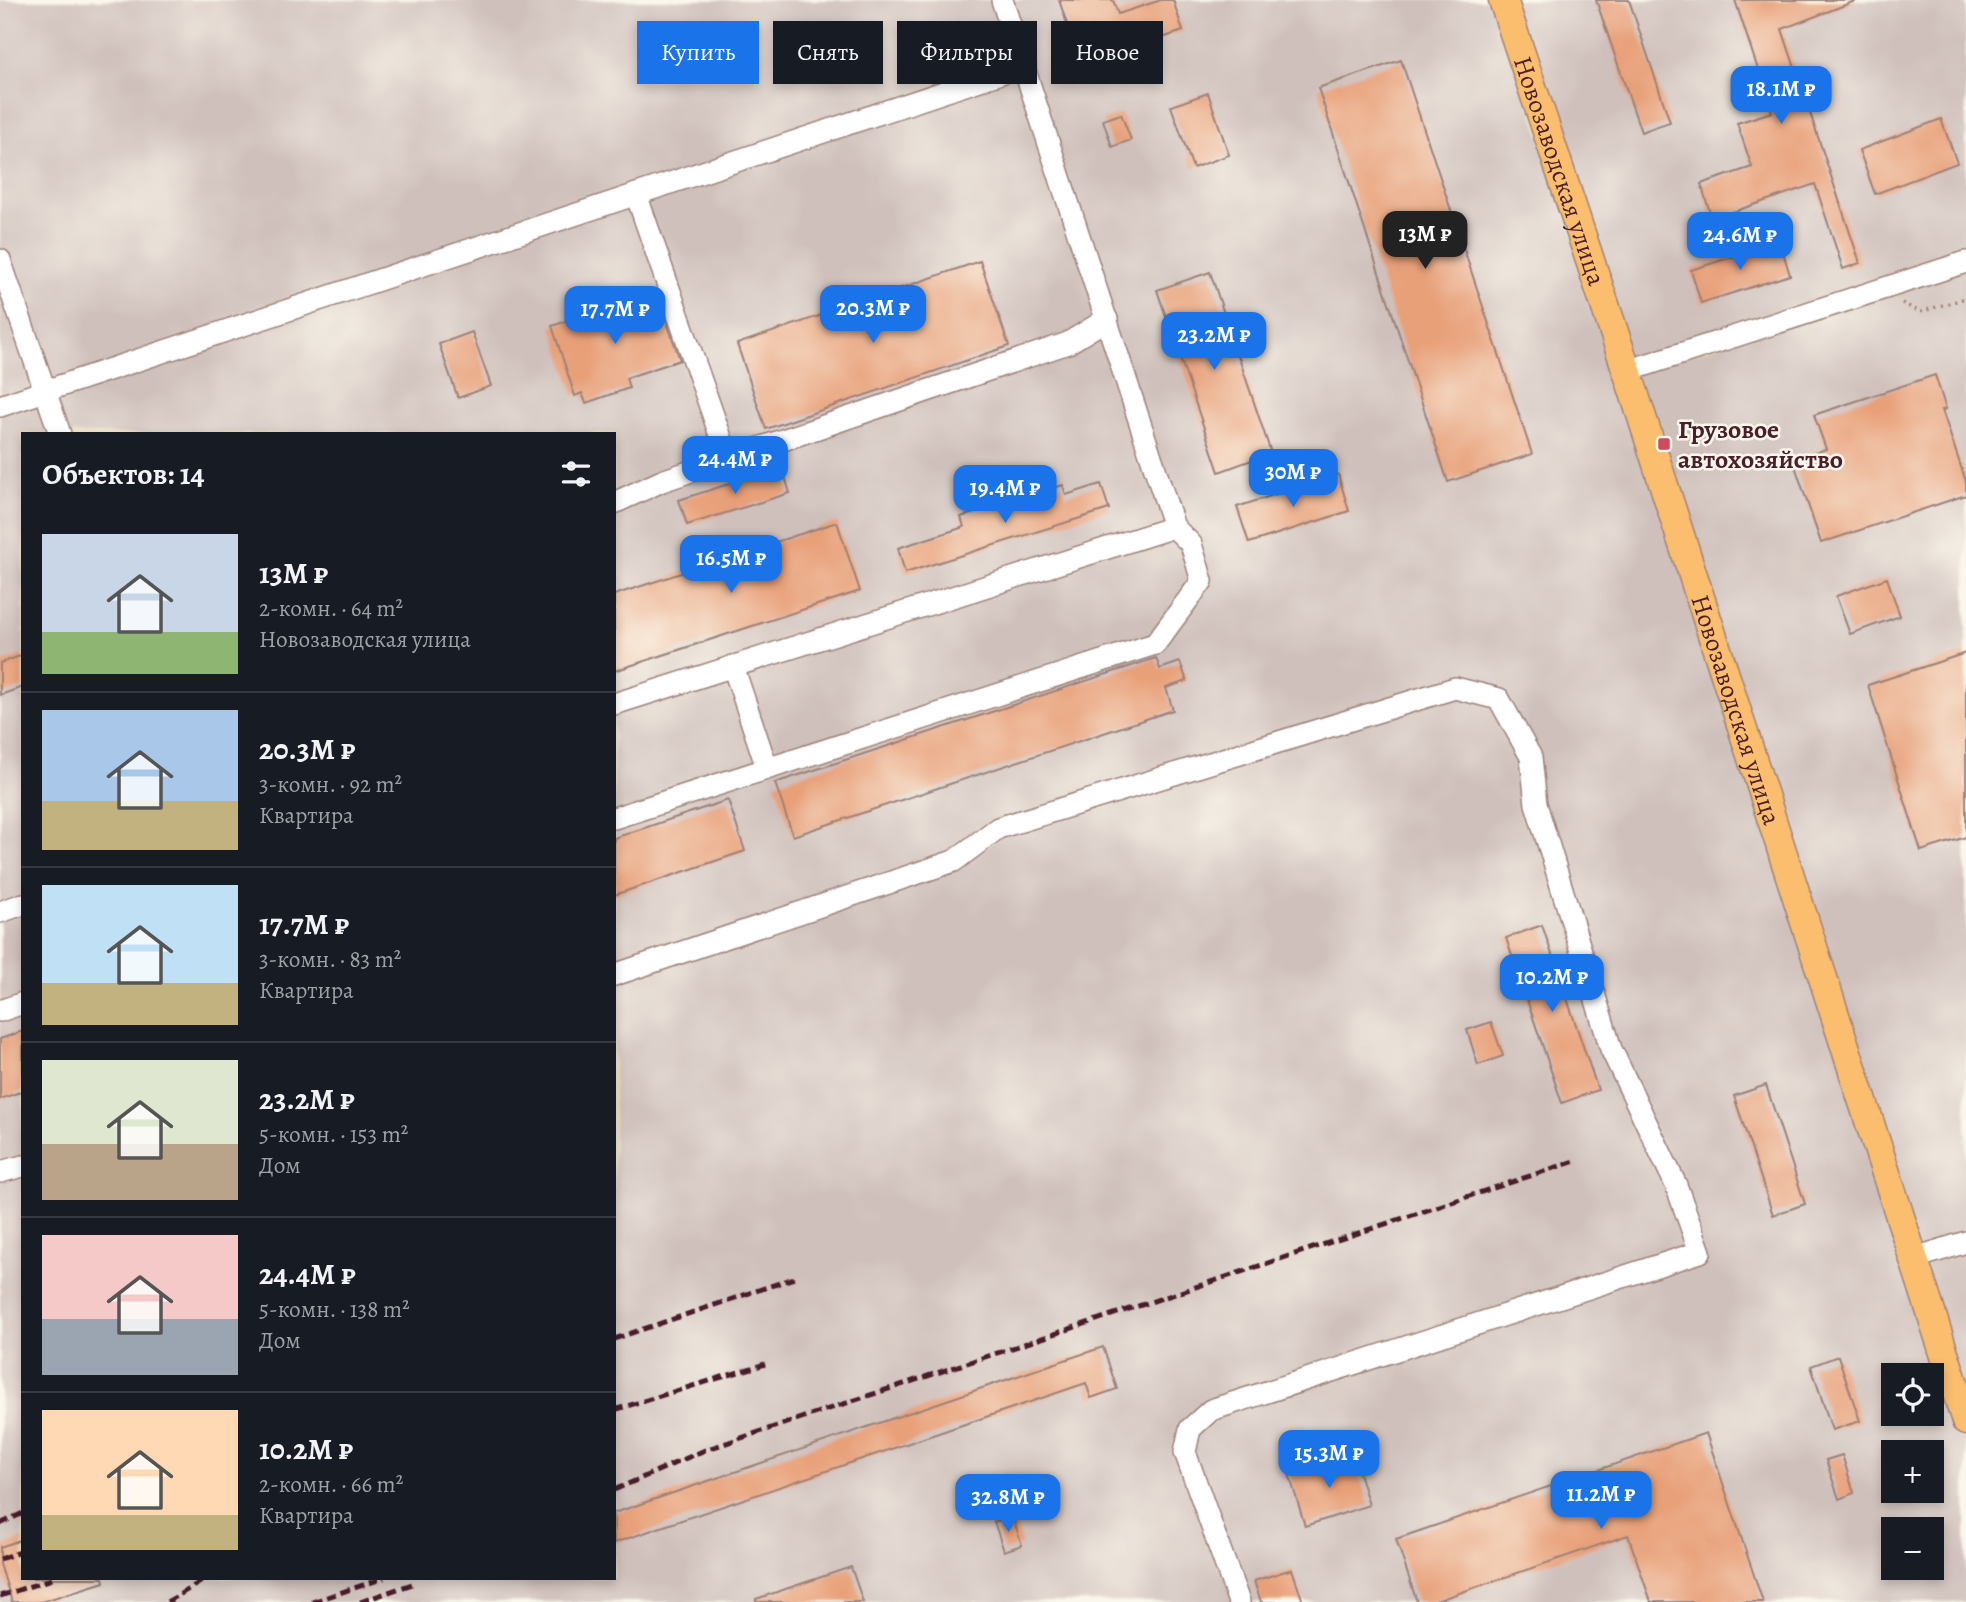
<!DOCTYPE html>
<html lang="ru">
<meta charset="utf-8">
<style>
body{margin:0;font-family:Alegreya,serif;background:#242831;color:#f1f3f6;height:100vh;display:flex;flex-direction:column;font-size:26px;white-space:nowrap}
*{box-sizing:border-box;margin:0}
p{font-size:23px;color:#9ea1a6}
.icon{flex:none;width:38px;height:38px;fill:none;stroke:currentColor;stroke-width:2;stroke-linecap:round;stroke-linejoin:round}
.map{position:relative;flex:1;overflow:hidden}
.details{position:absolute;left:21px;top:432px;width:595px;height:1148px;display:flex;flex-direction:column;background:#171b24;border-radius:0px;box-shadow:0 4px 10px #0003}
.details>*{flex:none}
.top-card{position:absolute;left:637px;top:21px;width:665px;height:63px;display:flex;gap:14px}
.fabs{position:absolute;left:1881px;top:1363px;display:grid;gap:14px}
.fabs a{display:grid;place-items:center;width:63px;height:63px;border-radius:0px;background:#171b24;box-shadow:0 4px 10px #0003;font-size:35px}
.price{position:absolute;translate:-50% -60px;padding:0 16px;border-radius:14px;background:#1a73e8;color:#fff;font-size:23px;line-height:46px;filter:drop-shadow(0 2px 4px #0008)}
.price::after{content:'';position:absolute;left:50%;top:42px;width:21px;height:16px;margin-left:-10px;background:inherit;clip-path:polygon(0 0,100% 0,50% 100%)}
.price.current{background:#222;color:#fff}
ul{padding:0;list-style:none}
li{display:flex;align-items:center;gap:21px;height:175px;padding:0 21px}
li+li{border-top:2px solid #363941}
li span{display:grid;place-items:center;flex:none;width:196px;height:140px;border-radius:0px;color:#555}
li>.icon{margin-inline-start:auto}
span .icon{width:84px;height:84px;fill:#fffc;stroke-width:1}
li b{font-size:30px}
h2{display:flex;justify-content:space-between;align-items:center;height:84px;padding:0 21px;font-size:30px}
.pill{padding:0 24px;border-radius:0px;background:#171b24;box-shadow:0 4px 10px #0003;font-size:24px;line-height:63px}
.pill.current{background:#1a73e8;color:#fff}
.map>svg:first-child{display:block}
.industrial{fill:#cfc0bb;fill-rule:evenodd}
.building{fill:#e8a079}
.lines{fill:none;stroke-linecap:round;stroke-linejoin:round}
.minor-casing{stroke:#9c8178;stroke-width:24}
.major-casing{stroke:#9c8178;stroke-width:31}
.path{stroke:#9c8178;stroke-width:3.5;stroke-dasharray:2 5;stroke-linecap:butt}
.minor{stroke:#fff;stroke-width:21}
.major{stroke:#fbbe6e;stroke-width:28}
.rail{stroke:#4a1f2b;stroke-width:5;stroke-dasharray:10 5;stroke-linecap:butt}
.poi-dot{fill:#d1495b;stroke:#fbf7ec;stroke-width:2.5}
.labels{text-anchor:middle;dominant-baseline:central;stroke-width:5;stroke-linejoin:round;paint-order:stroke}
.street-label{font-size:26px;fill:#4a1f2b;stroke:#fbf7ec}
.poi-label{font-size:26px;font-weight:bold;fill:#4a1f2b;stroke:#fbf7ec;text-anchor:start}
</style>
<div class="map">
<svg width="1966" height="1602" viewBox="0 0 1966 1602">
<rect width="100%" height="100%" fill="#fbf7ec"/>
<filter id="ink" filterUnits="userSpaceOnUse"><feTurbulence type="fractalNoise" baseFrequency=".0143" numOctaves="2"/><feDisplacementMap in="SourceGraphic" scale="14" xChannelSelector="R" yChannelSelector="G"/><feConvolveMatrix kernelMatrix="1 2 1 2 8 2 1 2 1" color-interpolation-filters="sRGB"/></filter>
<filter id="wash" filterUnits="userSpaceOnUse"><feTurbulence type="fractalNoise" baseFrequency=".00686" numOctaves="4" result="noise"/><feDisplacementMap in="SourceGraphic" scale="28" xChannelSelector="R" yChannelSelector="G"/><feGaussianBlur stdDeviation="1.57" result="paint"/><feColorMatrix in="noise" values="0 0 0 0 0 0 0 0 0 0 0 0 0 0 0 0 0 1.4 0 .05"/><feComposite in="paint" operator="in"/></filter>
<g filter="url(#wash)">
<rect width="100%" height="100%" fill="#efe3c4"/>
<!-- industrial -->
<g class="industrial">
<path d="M0,0H1495L1966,1421V1602H0ZM23,434H614V1578H23ZM1894,1376H1932V1414H1894ZM1894,1452H1932V1491H1894ZM1894,1530H1932V1568H1894Z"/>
<path d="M1509,0H1966V257L1631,366Z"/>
<path d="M1966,267V1238L1916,1254L1634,372Z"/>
<path d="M1966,1246V1403L1919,1261Z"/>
</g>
<g id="blocks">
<!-- building -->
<g class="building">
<path d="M1059,0H1113L1118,14L1161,0H1173L1183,31L1081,65Z"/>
<path d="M1596,0H1629L1670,122L1641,132Z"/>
<path d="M1735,0H1858L1782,29L1860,263L1843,269L1815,184L1712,219L1701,184L1752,167L1737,123L1772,112Z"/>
<path d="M1401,60L1532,454L1448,482L1318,88Z"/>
<path d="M1208,93L1229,155L1193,168L1171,106Z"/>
<path d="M1121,114L1131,140L1112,147L1103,120Z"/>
<path d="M1941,119L1957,163L1875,194L1859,150Z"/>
<path d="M1780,242L1790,275L1701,303L1691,270Z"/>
<path d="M980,261L1009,346L766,429L737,344Z"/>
<path d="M1210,272L1271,453L1219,472L1157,290Z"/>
<path d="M656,291L680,360L626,378L629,388L586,403L582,393L575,396L552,326Z"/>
<path d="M472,332L491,386L458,398L439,344Z"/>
<path d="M1935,375L1946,409L1942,410L1966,482V495L1821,543L1793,460L1826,449L1814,415Z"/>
<path d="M782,467L790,493L687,525L679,500Z"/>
<path d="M1338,474L1349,511L1249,543L1237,507Z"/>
<path d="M1101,484L1109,509L905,573L898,548L964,527L961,517L1063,485L1066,495Z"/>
<path d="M837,522L860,591L614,671V595Z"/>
<path d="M1887,578L1900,616L1850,634L1836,596Z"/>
<path d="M1966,653V837L1921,851L1868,685Z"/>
<path d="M23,655V687L0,695V663Z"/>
<path d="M1156,658L1160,669L1180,662L1187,681L1166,688L1173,710L793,836L775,783Z"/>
<path d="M728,800L745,851L614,895V838Z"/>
<path d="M1542,925L1598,1090L1562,1103L1506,938Z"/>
<path d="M1491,1022L1503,1056L1478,1065L1467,1030Z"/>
<path d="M23,1031V1091L0,1099V1039Z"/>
<path d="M1766,1085L1805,1204L1773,1215L1734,1096Z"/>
<path d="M1103,1347L1117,1389L1091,1398L1086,1383L614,1543V1513Z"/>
<path d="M1838,1356L1860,1421L1832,1430L1811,1366Z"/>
<path d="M1706,1433L1763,1602H1651L1628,1535L1433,1602H1417L1396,1539Z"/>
<path d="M1353,1454L1369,1505L1305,1526L1289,1474Z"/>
<path d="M1842,1455L1854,1493L1839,1499L1826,1460Z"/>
<path d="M1012,1516L1022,1545L1004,1551L994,1522Z"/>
<path d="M23,1539V1578H103L104,1582L41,1602H12L0,1564V1547Z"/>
<path d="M851,1567L863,1602H756V1599Z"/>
<path d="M1292,1569L1303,1602H1261L1254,1581Z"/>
</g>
</g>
</g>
<g filter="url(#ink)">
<use href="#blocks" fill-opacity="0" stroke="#9c8178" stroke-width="2"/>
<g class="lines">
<!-- minor casing -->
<g class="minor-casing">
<g id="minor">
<path d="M636,194L728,458"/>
<path d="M0,260L60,434"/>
<path d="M1627,371L1966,262"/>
<path d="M0,406L1025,65"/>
<path d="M614,503L662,481L1068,343L1107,319"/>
<path d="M733,666L767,768"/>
<path d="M614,704L1174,527L1002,0"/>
<path d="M614,818L1155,644L1202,581L1191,544L1174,527"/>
<path d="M0,912L23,904"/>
<path d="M614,975L954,861L998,828L1455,688L1499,699L1531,757L1536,804L1611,1049L1676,1185L1700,1252L1211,1410L1190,1429L1185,1452L1239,1602"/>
<path d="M0,1011L23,1003"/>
<path d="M0,1172L23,1166"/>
<path d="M1912,1259L1966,1242"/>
</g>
</g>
<!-- major casing -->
<g class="major-casing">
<g id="major">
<path id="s1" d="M1503,0L1627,371L1966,1421"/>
</g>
</g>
<!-- path -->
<path class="path" d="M1902,303L1920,312L1966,298"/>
<!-- minor -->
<use href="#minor" class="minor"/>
<!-- major -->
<use href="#major" class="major"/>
<!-- rail -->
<g class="rail">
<path d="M614,1339L797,1277"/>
<path d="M614,1410L765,1364"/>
<path d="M614,1490L705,1450L1578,1160"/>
<path d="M0,1524L23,1513"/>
<path d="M0,1559L23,1551"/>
<path d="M0,1596L55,1578"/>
<path d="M167,1602L207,1578"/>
<path d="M312,1602L384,1578"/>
<path d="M360,1602L415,1583"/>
</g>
</g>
</g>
<!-- markers -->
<rect class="poi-dot" x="1657" y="437" width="14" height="14" rx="3.5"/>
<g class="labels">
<!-- street labels -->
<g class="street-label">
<text stroke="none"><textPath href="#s1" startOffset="180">Новозаводская улица</textPath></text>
<text stroke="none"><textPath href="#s1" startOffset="747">Новозаводская улица</textPath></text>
</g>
<!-- poi labels -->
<g class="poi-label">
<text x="1678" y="429">Грузовое<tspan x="1678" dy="30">автохозяйство</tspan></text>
</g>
</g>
</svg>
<div class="fabs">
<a><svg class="icon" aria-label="locate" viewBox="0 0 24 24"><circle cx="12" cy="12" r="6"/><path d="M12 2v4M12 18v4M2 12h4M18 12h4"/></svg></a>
<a>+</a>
<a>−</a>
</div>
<b class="price" style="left:1781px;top:126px">18.1M ₽</b>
<b class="price current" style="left:1425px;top:271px">13M ₽</b>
<b class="price" style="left:1740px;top:272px">24.6M ₽</b>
<b class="price" style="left:873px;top:345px">20.3M ₽</b>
<b class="price" style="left:615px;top:346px">17.7M ₽</b>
<b class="price" style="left:1214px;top:372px">23.2M ₽</b>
<b class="price" style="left:735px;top:496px">24.4M ₽</b>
<b class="price" style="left:1293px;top:509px">30M ₽</b>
<b class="price" style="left:1005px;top:525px">19.4M ₽</b>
<b class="price" style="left:731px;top:595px">16.5M ₽</b>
<b class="price" style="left:1552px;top:1014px">10.2M ₽</b>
<b class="price" style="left:1329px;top:1490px">15.3M ₽</b>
<b class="price" style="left:1601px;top:1531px">11.2M ₽</b>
<b class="price" style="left:1008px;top:1534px">32.8M ₽</b>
<div class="top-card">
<a class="pill current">Купить</a>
<a class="pill">Снять</a>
<a class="pill">Фильтры</a>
<a class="pill">Новое</a>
</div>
<section class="details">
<h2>Объектов: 14<svg class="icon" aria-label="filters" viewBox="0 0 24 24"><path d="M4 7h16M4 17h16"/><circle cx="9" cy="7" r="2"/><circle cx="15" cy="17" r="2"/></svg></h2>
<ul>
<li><span style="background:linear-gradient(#c9d6e8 70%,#8fb573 0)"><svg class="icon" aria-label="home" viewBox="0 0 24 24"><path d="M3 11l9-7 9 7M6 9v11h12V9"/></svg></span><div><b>13M ₽</b><p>2-комн. · 64 m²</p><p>Новозаводская улица</p></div></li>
<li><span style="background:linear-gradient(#a9c7e8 65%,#c2b280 0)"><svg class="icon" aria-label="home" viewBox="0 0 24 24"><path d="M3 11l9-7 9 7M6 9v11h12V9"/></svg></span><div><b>20.3M ₽</b><p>3-комн. · 92 m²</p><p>Квартира</p></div></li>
<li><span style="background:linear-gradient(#bfe0f5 70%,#c2b280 0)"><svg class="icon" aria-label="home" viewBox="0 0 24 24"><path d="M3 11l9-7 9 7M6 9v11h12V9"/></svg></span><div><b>17.7M ₽</b><p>3-комн. · 83 m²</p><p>Квартира</p></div></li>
<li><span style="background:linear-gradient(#dfe7d0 60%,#b9a48a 0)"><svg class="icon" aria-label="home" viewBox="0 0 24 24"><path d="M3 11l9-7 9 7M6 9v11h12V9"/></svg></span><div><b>23.2M ₽</b><p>5-комн. · 153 m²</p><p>Дом</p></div></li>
<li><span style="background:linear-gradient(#f6c9c9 60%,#9aa5b1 0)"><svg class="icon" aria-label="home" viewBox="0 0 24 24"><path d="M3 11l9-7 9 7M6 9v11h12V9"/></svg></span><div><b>24.4M ₽</b><p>5-комн. · 138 m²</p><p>Дом</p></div></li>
<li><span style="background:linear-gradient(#ffd9b3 75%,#c2b280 0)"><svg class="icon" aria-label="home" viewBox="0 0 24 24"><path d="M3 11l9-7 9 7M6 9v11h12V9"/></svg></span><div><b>10.2M ₽</b><p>2-комн. · 66 m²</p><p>Квартира</p></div></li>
</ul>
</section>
</div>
